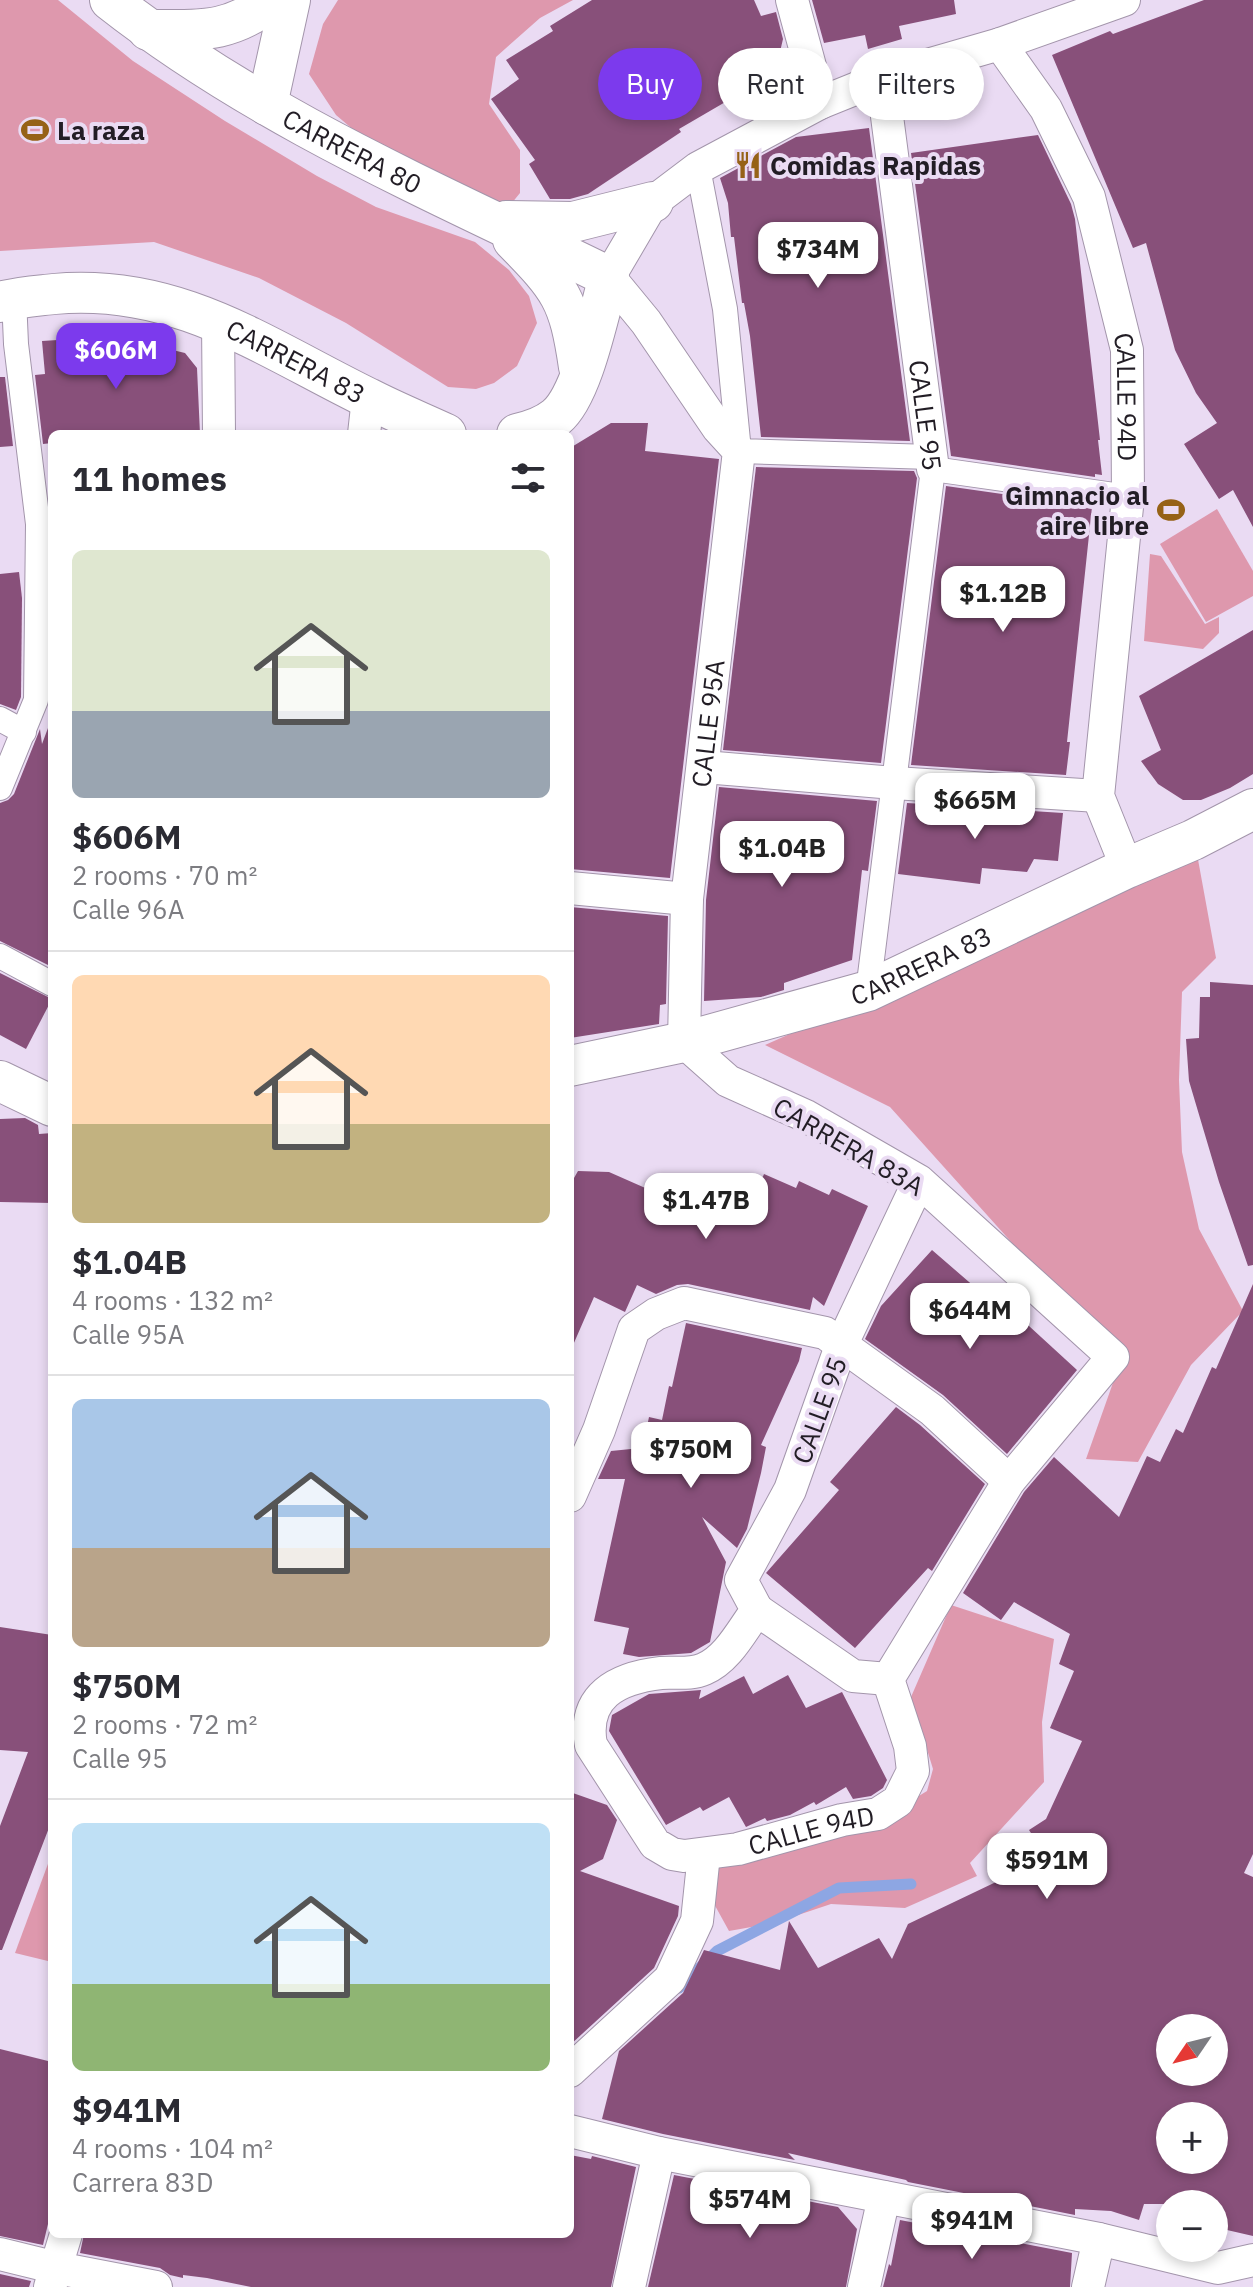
<!DOCTYPE html>
<meta charset="utf-8">
<style>
body{margin:0;font-family:"IBM Plex Sans",sans-serif;background:#f2f2f3;color:#2b2b33;height:100vh;display:flex;flex-direction:column;font-size:30px;white-space:nowrap}
*{box-sizing:border-box;margin:0}
p{font-size:26px;color:#7c7c81}
.icon{flex:none;width:44px;height:44px;fill:none;stroke:currentColor;stroke-width:2;stroke-linecap:round;stroke-linejoin:round}
.map{position:relative;flex:1;overflow:hidden}
.details{position:absolute;left:48px;top:430px;width:526px;height:1808px;display:flex;flex-direction:column;background:#fff;border-radius:12px;box-shadow:0 4px 12px #0003}
.details>*{flex:none}
.hud{position:absolute;left:598px;top:48px;width:534px;height:72px;display:flex;gap:16px}
.needle{width:52px;rotate:235deg}
.buttons{position:absolute;left:1156px;top:2014px;display:grid;gap:16px}
.buttons a{display:grid;place-items:center;width:72px;height:72px;border-radius:50%;background:#fff;box-shadow:0 4px 12px #0003;font-size:40px}
.price{position:absolute;translate:-50% -68px;padding:0 18px;border-radius:16px;background:#fff;color:#222;font-size:26px;line-height:52px;filter:drop-shadow(0 2px 4px #0008)}
.price::after{content:'';position:absolute;left:50%;top:48px;width:24px;height:18px;margin-left:-12px;background:inherit;clip-path:polygon(0 0,100% 0,50% 100%)}
.price.on{background:#7c3aed;color:#fff}
ul{padding:0;list-style:none}
li{display:grid;align-content:center;gap:16px;height:424px;padding:0 24px}
li+li{border-top:2px solid #e1e1e2}
li span{display:grid;place-items:center;height:248px;border-radius:12px;color:#555}
li>.icon{margin-inline-start:auto}
span .icon{width:144px;height:144px;fill:#fffc;stroke-width:1}
li b{font-size:34px}
h2{display:flex;justify-content:space-between;align-items:center;height:96px;padding:0 24px;font-size:34px}
.tag{padding:0 28px;border-radius:36px;background:#fff;box-shadow:0 4px 12px #0003;font-size:28px;line-height:72px}
.tag.on{background:#7c3aed;color:#fff}
.map>svg:first-child{display:block}
.green{fill:#de98ad}
.lines{fill:none;stroke-linecap:round;stroke-linejoin:round}
.stream{stroke:#8da6e3;stroke-width:11}
.building{fill:#88507a;fill-rule:evenodd}
.pedestrian-casing{stroke:#a395ab;stroke-width:26}
.minor-casing{stroke:#a395ab;stroke-width:34}
.tertiary-casing{stroke:#a395ab;stroke-width:42}
.pedestrian{stroke:#fff;stroke-width:24}
.minor{stroke:#fff;stroke-width:32}
.tertiary{stroke:#fff;stroke-width:40}
.labels{text-anchor:middle;dominant-baseline:central;stroke-width:8;stroke-linejoin:round;paint-order:stroke}
.poi-label{font-size:26px;font-weight:bold;fill:#221d25;stroke:#eadbf3;text-anchor:start}
.street-label{font-size:26px;fill:#221d25;stroke:#eadbf3}
</style>
<div class="map">
<svg width="1253" height="2287" viewBox="0 0 1253 2287">
<rect width="100%" height="100%" fill="#eadbf3"/>
<!-- green -->
<g class="green">
<path d="M0,0H58L133,61L225,121L317,176L376,207L475,242L509,270L529,296L537,323L517,366L494,383L476,389L448,387L346,323L259,278L154,242L0,251Z"/>
<path d="M338,0H573L540,18L496,57L489,104L520,150V193L503,214L389,160L336,115L309,74L323,24Z"/>
<path d="M1217,509L1253,571V596L1206,622L1160,544Z"/>
<path d="M1150,554L1161,556L1205,624L1219,617V633L1203,649L1144,641Z"/>
<path d="M1197,854L1216,958L1182,992L1179,1080L1182,1152L1199,1229L1243,1311L1191,1365L1138,1462L1086,1459L1120,1363L890,1107L765,1045Z"/>
<path d="M951,1605L1054,1639L1042,1722L1044,1782L970,1863L977,1876L905,1908L831,1904L774,1923L729,1931L713,1902L718,1868L873,1824L927,1791L933,1769L911,1697Z"/>
<path d="M52,1853V1962L15,1953Z"/>
</g>
<g class="lines">
<!-- stream -->
<path class="stream" d="M679,1988L717,1951L839,1888L911,1884"/>
</g>
<!-- building -->
<g class="building">
<path d="M592,0H754L761,16L776,12L783,39L775,73L679,129L681,132L588,194L570,199H550L529,164L535,160L491,99L519,79L506,60L553,31L550,26Z"/>
<path d="M812,0H954L956,14L899,26L902,39L868,49L865,35L824,43Z"/>
<path d="M1204,0H1253V527L1233,490L1219,499L1184,444L1217,423L1196,393L1175,350L1146,243L1133,248L1052,55L1110,31L1113,34Z"/>
<path d="M869,128L910,441L761,437L750,336L744,303H742L734,237H731L728,203L720,178L796,137Z"/>
<path d="M1038,135L1071,204L1075,219L1100,440H1098L1102,475L1095,474V477L951,456L911,153Z"/>
<path d="M89,338V349L160,347L185,353L197,368L200,434H52V443L43,444L35,375L45,374L42,341Z"/>
<path d="M0,377H5L13,446L0,447Z"/>
<path d="M611,423H648L645,451L719,459L670,878L570,869V448Z"/>
<path d="M756,467L914,471L917,478L881,763L723,750Z"/>
<path d="M946,486L1092,507L1067,742H1070L1066,775L911,765Z"/>
<path d="M19,572L22,598L21,697L16,710L0,704V574Z"/>
<path d="M1253,630V774L1230,788L1201,800H1183L1158,784L1141,761L1161,750L1139,696Z"/>
<path d="M48,728L52,729V967L0,941V803L8,800L14,794L40,729L42,744Z"/>
<path d="M719,787L877,801L868,871L862,870L852,960L784,983V990L761,997L704,1001L706,900Z"/>
<path d="M907,803L1063,813L1058,861L1034,859L1027,872L982,868L980,884L898,874Z"/>
<path d="M570,907L668,916L666,1004L660,1005L659,1024L570,1038Z"/>
<path d="M0,973L52,999L26,1049L0,1035Z"/>
<path d="M1210,982L1253,985V1265L1248,1266L1219,1182L1189,1081L1186,1039L1199,1038L1200,997H1210Z"/>
<path d="M25,1118L38,1125L39,1134L52,1133V1203L0,1202V1119Z"/>
<path d="M578,1171L609,1172L677,1202L688,1178L718,1192L726,1174L758,1188L764,1174L796,1188L799,1181L829,1195L832,1189L868,1206L824,1306L813,1297L810,1310L688,1284L677,1285L656,1294L637,1285L625,1312L594,1297L570,1352V1185Z"/>
<path d="M932,1250L1013,1320L1017,1315L1077,1370L1007,1454L943,1395L865,1339L881,1306Z"/>
<path d="M1253,1284V1854L1244,1873L1253,1877V2236L1214,2227V2204H1144L1139,2220L1111,2211L1075,2209V2215L908,2182L906,2180L788,2153L795,2160L663,2134L602,2119L619,2051L683,1993L704,1950L780,1970L789,1921L818,1968L879,1938L892,1959L908,1924L1023,1869L1020,1861L1042,1850L1029,1830L1046,1819L1082,1741L1050,1728L1074,1671L1059,1664L1070,1634L1014,1602L1001,1620L963,1593L1024,1492L1054,1457L1119,1517L1147,1456L1160,1462L1176,1429L1183,1433L1212,1367L1216,1369ZM1170,2028H1214V2072H1170ZM1170,2116H1214V2160H1170Z"/>
<path d="M686,1323L802,1348L799,1361L761,1445L766,1447L761,1473L747,1529L737,1548L702,1517L726,1562L710,1642L691,1653L639,1657L623,1654L629,1628L594,1621L625,1479H598L611,1451L631,1449L642,1451L649,1417L662,1420L669,1386L672,1387Z"/>
<path d="M896,1407L920,1425L985,1484L932,1571L928,1568L855,1648L766,1573L839,1490L830,1482Z"/>
<path d="M0,1627L52,1635V1820L2,1950H0V1826L28,1752L0,1750Z"/>
<path d="M788,1675L806,1708L842,1692L887,1780L883,1788L871,1796L853,1799L846,1787L816,1805L814,1802L790,1815L767,1821L765,1818L746,1827L729,1797L703,1811L700,1807L666,1825L609,1731L612,1715L649,1694L701,1690L699,1699L744,1676L753,1694Z"/>
<path d="M570,1792L607,1805L617,1820L603,1859L580,1871L679,1906L678,1916L654,1968L570,2045Z"/>
<path d="M0,2049L52,2062V2207L43,2245L0,2236Z"/>
<path d="M570,2155L591,2159L592,2156L636,2167L611,2287H251L207,2278L183,2275V2278L170,2275L160,2268L80,2253L84,2234H570Z"/>
<path d="M674,2175L838,2207L857,2229L846,2287H648Z"/>
<path d="M900,2220L1072,2253L1070,2287H883L889,2264L891,2266Z"/>
<path d="M0,2274L31,2281L29,2287H0Z"/>
</g>
<g class="lines">
<!-- pedestrian casing -->
<g class="pedestrian-casing">
<g id="pedestrian">
<path d="M698,168L725,309L739,451L931,457L933,469L1128,497"/>
<path d="M0,719L24,732"/>
<path d="M0,788L36,700L38,524L16,344L14,298"/>
<path d="M0,956L52,984"/>
<path d="M868,991L933,469"/>
</g>
</g>
<!-- minor casing -->
<g class="minor-casing">
<g id="minor">
<path d="M792,0L820,103"/>
<path id="s1" d="M1000,44L1046,109L1089,197L1127,350L1128,497L1098,796L1127,868"/>
<path id="s2" d="M882,78L933,469"/>
<path d="M218,321L219,434"/>
<path d="M364,434L368,398"/>
<path d="M704,767L894,783L1098,796"/>
<path d="M570,888L687,899"/>
<path id="s3" d="M919,1181L841,1346L790,1490L741,1580L757,1610C742,1630 728,1659 704,1669C691,1675 675,1672 661,1673C617,1678 582,1696 591,1745L655,1844L672,1854L684,1856L738,1849L842,1820L878,1814L898,1801L913,1771L910,1746L888,1679L1009,1481L1113,1357L919,1181L806,1116L728,1081L684,1042L687,899L739,451L718,428L646,322L609,277L653,202L698,168L820,103L882,78L1000,44L1124,0"/>
<path d="M570,1496L599,1430L634,1329L656,1314L684,1303L825,1333L932,1410L1009,1481"/>
<path d="M757,1610L853,1676L888,1679"/>
<path d="M570,2071L670,1979L697,1921L704,1854"/>
<path d="M570,2131L659,2153L1099,2239L1218,2268L1253,2260"/>
<path d="M0,2254L57,2268L156,2287"/>
<path d="M50,2287L66,2234"/>
<path d="M629,2287L659,2153"/>
<path d="M864,2287L884,2197"/>
<path d="M1088,2287L1099,2239"/>
</g>
</g>
<!-- tertiary casing -->
<g class="tertiary-casing">
<g id="tertiary">
<path id="s4" d="M110,0C260,118 438,193 609,277C599,311 583,395 556,417C545,426 530,431 517,434"/>
<path d="M148,30C200,30 229,34 272,0"/>
<path d="M267,105L290,0"/>
<path d="M506,221L573,222L653,202"/>
<path d="M513,240C561,289 569,299 579,367"/>
<path id="s5" d="M0,302C18,297 36,296 54,294C177,283 264,347 368,398C393,411 420,422 446,434"/>
<path id="s6" d="M570,1066L684,1042L868,991L1127,868L1193,840L1253,809"/>
<path d="M0,1081L52,1106"/>
</g>
</g>
<!-- pedestrian -->
<use href="#pedestrian" class="pedestrian"/>
<!-- minor -->
<use href="#minor" class="minor"/>
<!-- tertiary -->
<use href="#tertiary" class="tertiary"/>
</g>
<!-- icons -->
<defs>
<g id="stadium-bare" transform="scale(2.16)"><path d="M0-5a6.5 5 0 1 0 0 10a6.5 5 0 1 0 0-10ZM-3.5-1.8h7v3.6h-7Z" fill="#966217" stroke="#eadbf3" stroke-width="2.5" paint-order="stroke"/></g>
<g id="restaurant-bare" transform="scale(2.16)"><path d="M-5-6h1v4h1v-4h1v4h1v-4h1v5L-1.5 .5V6h-2V.5L-5-1ZM5-6V6H3V1.5H1.5Q1.5-4 5-6Z" fill="#966217" stroke="#eadbf3" stroke-width="2.5" paint-order="stroke"/></g>
</defs>
<g fill-rule="evenodd">
<use href="#stadium-bare" x="35" y="130"/>
<use href="#restaurant-bare" x="748" y="165"/>
<use href="#stadium-bare" x="1171" y="510"/>
</g>
<g class="labels">
<!-- poi labels -->
<g class="poi-label">
<text x="57" y="130">La raza</text>
<text x="770" y="165">Comidas Rapidas</text>
<text x="1149" y="495" text-anchor="end">Gimnacio al<tspan x="1149" dy="30">aire libre</tspan></text>
</g>
<!-- street labels -->
<g class="street-label">
<text stroke="none"><textPath href="#s4" startOffset="286">CARRERA 80</textPath></text>
<text stroke="none"><textPath href="#s5" startOffset="310">CARRERA 83</textPath></text>
<text stroke="none"><textPath href="#s1" startOffset="382">CALLE 94D</textPath></text>
<text stroke="none"><textPath href="#s2" startOffset="340">CALLE 95</textPath></text>
<text stroke="none"><textPath href="#s3" startOffset="2464">CALLE 95A</textPath></text>
<text stroke="none"><textPath href="#s6" startOffset="366">CARRERA 83</textPath></text>
<text transform="translate(849 1146) rotate(30)">CARRERA 83A</text>
<text transform="translate(819 1410) rotate(-70)">CALLE 95</text>
<text stroke="none"><textPath href="#s3" startOffset="992">CALLE 94D</textPath></text>
</g>
</g>
</svg>
<div class="buttons">
<a><svg class="needle" viewBox="-14 -14 28 28"><path d="M0-13l5 13h-10z" fill="#e53935"/><path d="M0 13l5-13h-10z" fill="#7c7c81"/></svg></a>
<a>+</a>
<a>−</a>
</div>
<b class="price" style="left:818px;top:290px">$734M</b>
<b class="price on" style="left:116px;top:391px">$606M</b>
<b class="price" style="left:1003px;top:634px">$1.12B</b>
<b class="price" style="left:975px;top:841px">$665M</b>
<b class="price" style="left:782px;top:889px">$1.04B</b>
<b class="price" style="left:706px;top:1241px">$1.47B</b>
<b class="price" style="left:970px;top:1351px">$644M</b>
<b class="price" style="left:691px;top:1490px">$750M</b>
<b class="price" style="left:1047px;top:1901px">$591M</b>
<b class="price" style="left:750px;top:2240px">$574M</b>
<b class="price" style="left:972px;top:2261px">$941M</b>
<div class="hud">
<a class="tag on">Buy</a>
<a class="tag">Rent</a>
<a class="tag">Filters</a>
</div>
<section class="details">
<h2>11 homes<svg class="icon" aria-label="filters" viewBox="0 0 24 24"><path d="M4 7h16M4 17h16"/><circle cx="9" cy="7" r="2"/><circle cx="15" cy="17" r="2"/></svg></h2>
<ul>
<li><span style="background:linear-gradient(#dfe7d0 65%,#9aa5b1 0)"><svg class="icon" aria-label="home" viewBox="0 0 24 24"><path d="M3 11l9-7 9 7M6 9v11h12V9"/></svg></span><div><b>$606M</b><p>2 rooms · 70 m²</p><p>Calle 96A</p></div></li>
<li><span style="background:linear-gradient(#ffd9b3 60%,#c2b280 0)"><svg class="icon" aria-label="home" viewBox="0 0 24 24"><path d="M3 11l9-7 9 7M6 9v11h12V9"/></svg></span><div><b>$1.04B</b><p>4 rooms · 132 m²</p><p>Calle 95A</p></div></li>
<li><span style="background:linear-gradient(#a9c7e8 60%,#b9a48a 0)"><svg class="icon" aria-label="home" viewBox="0 0 24 24"><path d="M3 11l9-7 9 7M6 9v11h12V9"/></svg></span><div><b>$750M</b><p>2 rooms · 72 m²</p><p>Calle 95</p></div></li>
<li><span style="background:linear-gradient(#bfe0f5 65%,#8fb573 0)"><svg class="icon" aria-label="home" viewBox="0 0 24 24"><path d="M3 11l9-7 9 7M6 9v11h12V9"/></svg></span><div><b>$941M</b><p>4 rooms · 104 m²</p><p>Carrera 83D</p></div></li>
</ul>
</section>
</div>
